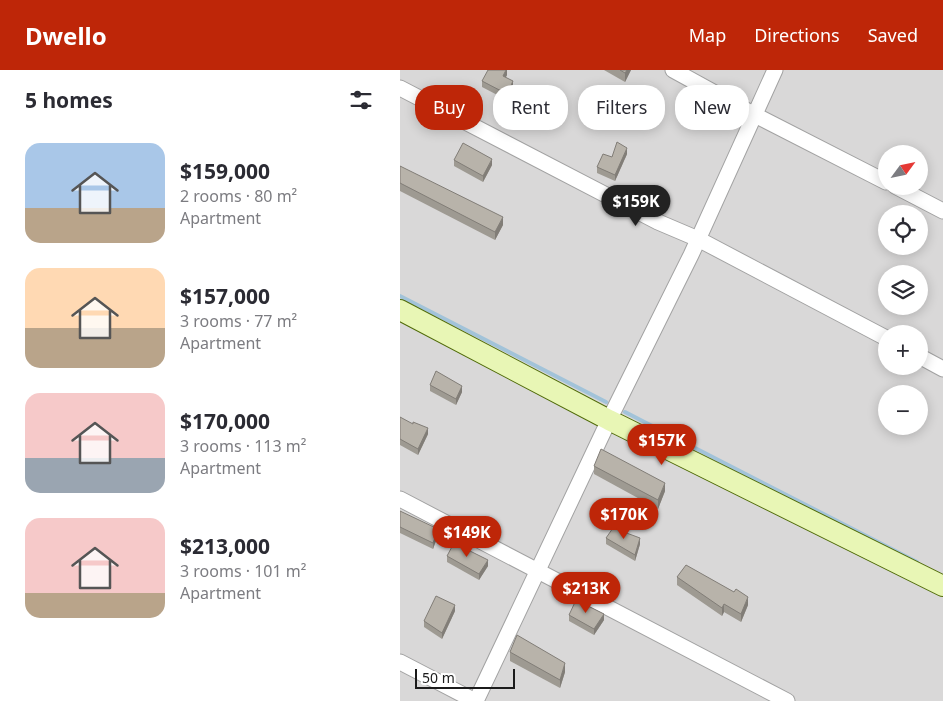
<!DOCTYPE html>
<meta charset="utf-8">
<style>
body{margin:0;font-family:"Noto Sans",sans-serif;background:#f2f2f3;color:#2b2b33;height:100vh;display:flex;flex-direction:column;font-size:19px;white-space:nowrap}
*{box-sizing:border-box;margin:0}
p{font-size:16px;color:#7c7c81}
.icon{flex:none;width:28px;height:28px;fill:none;stroke:currentColor;stroke-width:2;stroke-linecap:round;stroke-linejoin:round}
.map{position:relative;flex:1;overflow:hidden}
.panel{display:flex;flex-direction:column;background:#fff;width:400px}
.panel>*{flex:none}
.top-card{position:absolute;left:15px;top:15px;width:452px;height:45px;display:flex;gap:10px}
.needle{width:32px;rotate:57deg}
.buttons{position:absolute;left:478px;top:75px;display:grid;gap:10px}
.buttons a{display:grid;place-items:center;width:50px;height:50px;border-radius:50%;background:#fff;box-shadow:0 2px 12px #0003;font-size:25px}
.scale{position:absolute;left:15px;bottom:12px;width:100px;box-sizing:border-box;padding-left:5px;border:2px solid #1b1b1b;border-top:0;font-size:14px;line-height:18px;white-space:nowrap;color:#1b1b1b;-webkit-text-stroke:4px #fff;paint-order:stroke}
.price{position:absolute;translate:-50% -42px;padding:0 11px;border-radius:18px;background:#be2608;color:#fff;font-size:16px;line-height:32px;filter:drop-shadow(0 1px 2px #0008)}
.price::after{content:'';position:absolute;left:50%;top:30px;width:15px;height:11px;margin-left:-8px;background:inherit;clip-path:polygon(0 0,100% 0,50% 100%)}
.price.on{background:#222;color:#fff}
ul{padding:0;list-style:none}
li{display:flex;align-items:center;gap:15px;height:125px;padding:0 25px}
li span{display:grid;place-items:center;flex:none;width:140px;height:100px;border-radius:15px;color:#555}
li>.icon{margin-inline-start:auto}
span .icon{width:60px;height:60px;fill:#fffc;stroke-width:1}
li b{font-size:21px}
h2{display:flex;justify-content:space-between;align-items:center;height:60px;padding:0 25px;font-size:21px}
.pill{padding:0 18px;border-radius:20px;background:#fff;box-shadow:0 2px 12px #0003;font-size:18px;line-height:45px}
.pill.on{background:#be2608;color:#fff}
header{display:flex;align-items:center;gap:30px;box-sizing:border-box;height:70px;padding:0 25px;background:#be2608;color:#fff}
header strong{font-size:24px}
nav{display:flex;gap:28px;margin-inline-start:auto;font-size:18px}
main{display:flex;flex:1;min-height:0}
.map>svg:first-child{display:block}
.residential{fill:#d9d8d8;fill-rule:evenodd}
.lines{fill:none;stroke-linecap:round;stroke-linejoin:round}
.stream{stroke:#a2c3d9;stroke-width:4}
.street-casing{stroke:#a2a2a2;stroke-width:17}
.secondary-casing{stroke:#506b09;stroke-width:22}
.street{stroke:#fff;stroke-width:15}
.secondary{stroke:#e8f6b5;stroke-width:20}
.wall{fill:#9e9a92}
.shaded-wall{fill:#817d77}
.building{fill:#b8b3aa;stroke:#817d77}
</style>
<header>
<strong>Dwello</strong>
<nav><a>Map</a><a>Directions</a><a>Saved</a></nav>
</header>
<main>
<section class="panel">
<h2>5 homes<svg class="icon" aria-label="filters" viewBox="0 0 24 24"><path d="M4 7h16M4 17h16"/><circle cx="9" cy="7" r="2"/><circle cx="15" cy="17" r="2"/></svg></h2>
<ul>
<li><span style="background:linear-gradient(#a9c7e8 65%,#b9a48a 0)"><svg class="icon" aria-label="home" viewBox="0 0 24 24"><path d="M3 11l9-7 9 7M6 9v11h12V9"/></svg></span><div><b>$159,000</b><p>2 rooms · 80 m²</p><p>Apartment</p></div></li>
<li><span style="background:linear-gradient(#ffd9b3 60%,#b9a48a 0)"><svg class="icon" aria-label="home" viewBox="0 0 24 24"><path d="M3 11l9-7 9 7M6 9v11h12V9"/></svg></span><div><b>$157,000</b><p>3 rooms · 77 m²</p><p>Apartment</p></div></li>
<li><span style="background:linear-gradient(#f6c9c9 65%,#9aa5b1 0)"><svg class="icon" aria-label="home" viewBox="0 0 24 24"><path d="M3 11l9-7 9 7M6 9v11h12V9"/></svg></span><div><b>$170,000</b><p>3 rooms · 113 m²</p><p>Apartment</p></div></li>
<li><span style="background:linear-gradient(#f6c9c9 75%,#b9a48a 0)"><svg class="icon" aria-label="home" viewBox="0 0 24 24"><path d="M3 11l9-7 9 7M6 9v11h12V9"/></svg></span><div><b>$213,000</b><p>3 rooms · 101 m²</p><p>Apartment</p></div></li>
</ul>
</section>
<div class="map">
<svg width="543" height="631" viewBox="0 0 543 631">
<rect width="100%" height="100%" fill="#eceae0"/>
<!-- residential -->
<path class="residential" d="M0,0H543V631H0ZM486,84H519V116H486ZM486,144H519V176H486ZM486,204H519V236H486ZM486,264H519V296H486ZM486,324H519V356H486Z"/>
<g class="lines">
<!-- stream -->
<g class="stream">
<path d="M0,226L206,332"/>
<path d="M225,342L517,492"/>
</g>
<!-- street casing -->
<g class="street-casing">
<g id="street">
<path d="M273,0L355,45L486,112"/>
<path d="M0,18L258,152L298,169L486,268"/>
<path d="M495,116L543,141"/>
<path d="M519,286L543,299"/>
<path d="M0,429L387,631"/>
<path d="M0,592L75,631"/>
<path d="M76,631L209,350L291,185L375,0"/>
</g>
</g>
<!-- secondary casing -->
<g class="secondary-casing">
<path id="secondary" d="M0,240L209,350L543,516"/>
</g>
<!-- street -->
<use href="#street" class="street"/>
<!-- secondary -->
<use href="#secondary" class="secondary"/>
</g>
<!-- wall -->
<g class="wall">
<path d="M107,0V5L106,7L113,17L107,30L82,17V11Z"/>
<path d="M204,0H231L225,12Z"/>
<path d="M227,84L215,111L197,103V97L212,87Z"/>
<path d="M54,90L92,95L83,112L54,96Z"/>
<path d="M0,96L103,155L95,170L0,121Z"/>
<path d="M30,315L62,322L56,335L30,321Z"/>
<path d="M0,347L28,364L18,385L0,375Z"/>
<path d="M194,396L265,421L258,439L194,404Z"/>
<path d="M0,441L38,465L33,479L0,463Z"/>
<path d="M206,468L240,474L235,491L206,474Z"/>
<path d="M47,486L88,496L79,510L47,492Z"/>
<path d="M277,507L348,535L341,552L324,542L322,546L277,515Z"/>
<path d="M55,541L42,569L24,557V551Z"/>
<path d="M169,545L204,550L194,565L169,551Z"/>
<path d="M110,582L165,602L160,618L110,591Z"/>
</g>
<!-- shaded-wall -->
<g class="shaded-wall">
<path d="M106,0H107V5L103,12V6Z"/>
<path d="M227,0H231L225,12V3Z"/>
<path d="M113,11V17L107,30V24Z"/>
<path d="M227,78V84L215,111V105Z"/>
<path d="M92,89V95L83,112V106Z"/>
<path d="M103,147V155L95,170V162Z"/>
<path d="M62,316V322L56,335V329Z"/>
<path d="M28,358V364L18,385V379Z"/>
<path d="M265,413V421L258,439V430Z"/>
<path d="M38,459V465L33,479V473Z"/>
<path d="M240,468V474L235,491V485Z"/>
<path d="M88,490V496L79,510V504Z"/>
<path d="M348,527V535L341,552V544Z"/>
<path d="M324,534V542L322,546V538Z"/>
<path d="M55,535V541L42,569V563Z"/>
<path d="M204,544V550L194,565V559Z"/>
<path d="M165,593V602L160,618V610Z"/>
</g>
<!-- building -->
<g class="building">
<path d="M88,0H106L103,6L113,11L107,24L82,11Z"/>
<path d="M220,0H227L225,3Z"/>
<path d="M217,72L227,78L215,105L197,97L203,84L212,87Z"/>
<path d="M63,73L92,89L83,106L54,90Z"/>
<path d="M0,96L103,147L95,162L0,113Z"/>
<path d="M36,301L62,316L56,329L30,315Z"/>
<path d="M0,347L13,354V352L28,358L18,379L0,369Z"/>
<path d="M201,379L265,413L258,430L194,396Z"/>
<path d="M0,441L38,459L33,473L0,457Z"/>
<path d="M213,458L240,468L235,485L206,468Z"/>
<path d="M54,473L88,490L79,504L47,486Z"/>
<path d="M286,495L334,522L336,519L348,527L341,544L324,534L322,538L277,507Z"/>
<path d="M36,526L55,535L42,563L24,551Z"/>
<path d="M176,530L204,544L194,559L169,545Z"/>
<path d="M117,565L165,593L160,610L110,582Z"/>
</g>
</svg>
<div class="buttons">
<a><svg class="needle" viewBox="-14 -14 28 28"><path d="M0-13l5 13h-10z" fill="#e53935"/><path d="M0 13l5-13h-10z" fill="#7c7c81"/></svg></a>
<a><svg class="icon" aria-label="locate" viewBox="0 0 24 24"><circle cx="12" cy="12" r="6"/><path d="M12 2v4M12 18v4M2 12h4M18 12h4"/></svg></a>
<a><svg class="icon" aria-label="layers" viewBox="0 0 24 24"><path d="M12 4l9 5-9 5-9-5zM3 14l9 5 9-5"/></svg></a>
<a>+</a>
<a>−</a>
</div>
<div class="scale">50 m</div>
<b class="price on" style="left:236px;top:157px">$159K</b>
<b class="price" style="left:262px;top:396px">$157K</b>
<b class="price" style="left:224px;top:470px">$170K</b>
<b class="price" style="left:67px;top:488px">$149K</b>
<b class="price" style="left:186px;top:544px">$213K</b>
<div class="top-card">
<a class="pill on">Buy</a>
<a class="pill">Rent</a>
<a class="pill">Filters</a>
<a class="pill">New</a>
</div>
</div>
</main>
